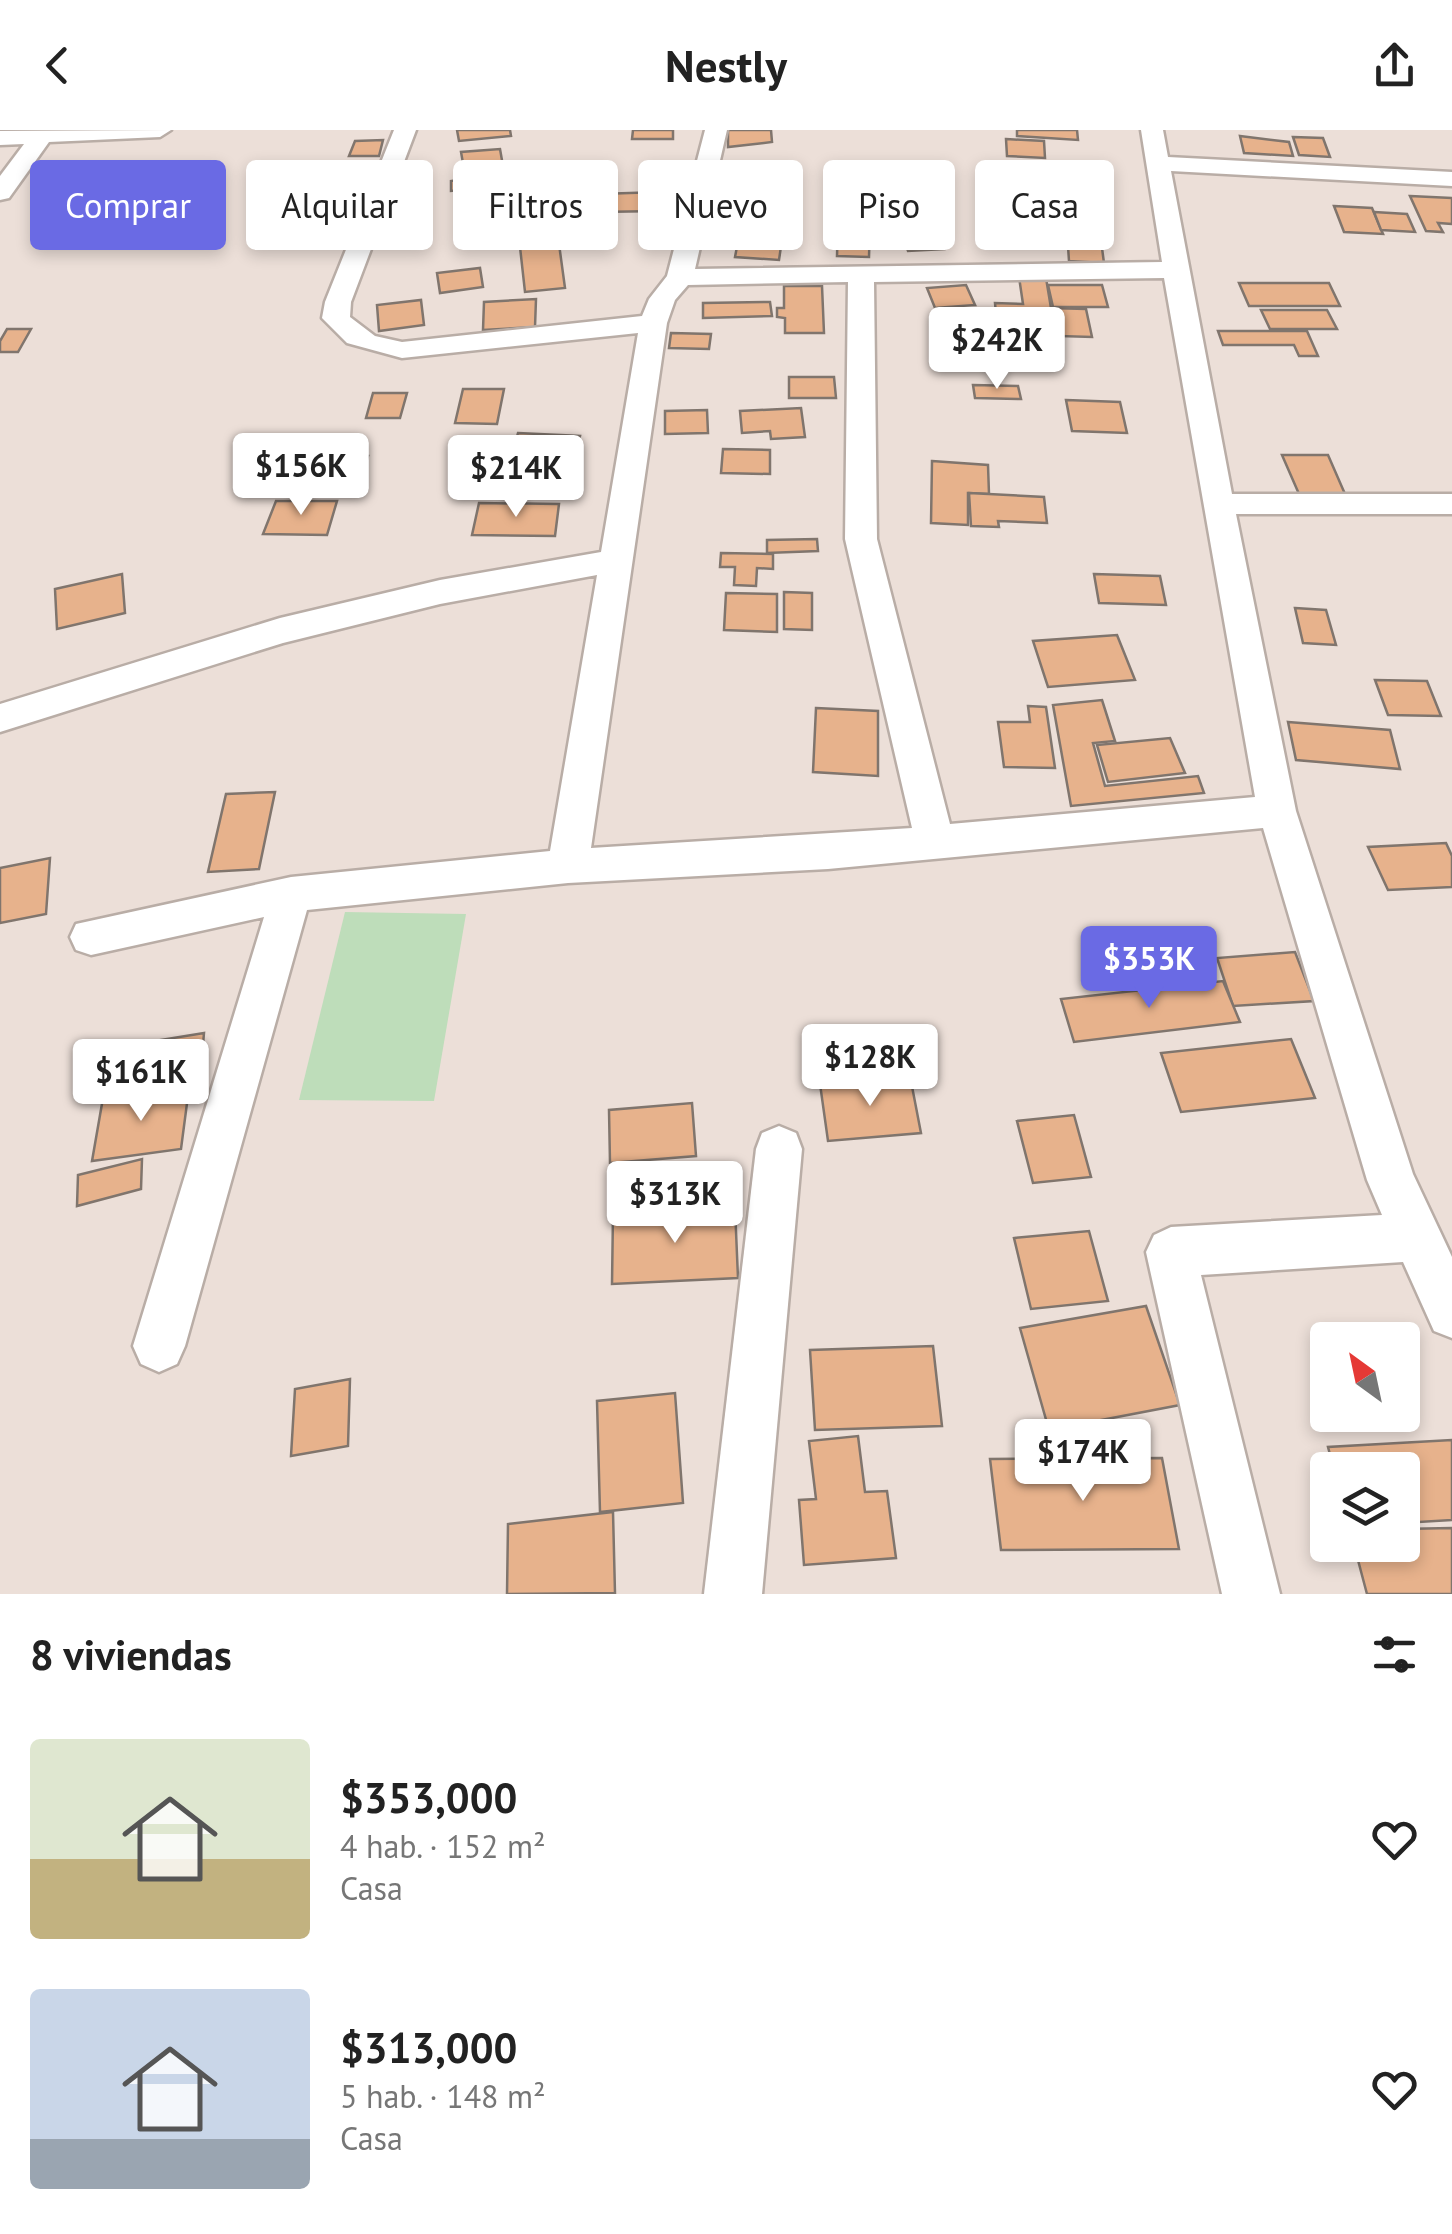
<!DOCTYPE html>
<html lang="es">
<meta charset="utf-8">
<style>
body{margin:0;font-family:"PT Sans",sans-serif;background:#f6f6f6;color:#222;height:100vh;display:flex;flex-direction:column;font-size:38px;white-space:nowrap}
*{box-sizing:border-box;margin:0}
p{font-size:32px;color:#767676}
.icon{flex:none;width:55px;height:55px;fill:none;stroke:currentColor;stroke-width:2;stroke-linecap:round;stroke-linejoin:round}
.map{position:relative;height:1464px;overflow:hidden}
.panel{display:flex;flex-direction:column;background:#fff;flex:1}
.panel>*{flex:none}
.hud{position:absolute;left:30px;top:30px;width:1392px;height:90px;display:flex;gap:20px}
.needle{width:65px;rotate:327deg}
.buttons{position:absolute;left:1310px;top:1192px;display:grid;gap:20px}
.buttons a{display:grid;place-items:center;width:110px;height:110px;border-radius:10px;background:#fff;box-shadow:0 5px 15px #0003;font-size:50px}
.price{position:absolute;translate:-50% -85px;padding:0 22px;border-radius:10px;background:#fff;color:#222;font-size:32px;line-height:65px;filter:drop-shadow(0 2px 5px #0008)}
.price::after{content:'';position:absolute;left:50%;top:60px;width:30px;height:22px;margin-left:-15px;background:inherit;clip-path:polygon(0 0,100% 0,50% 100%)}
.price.selected{background:#6a6ae4;color:#fff}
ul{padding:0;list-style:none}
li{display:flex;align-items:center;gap:30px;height:250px;padding:0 30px}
li span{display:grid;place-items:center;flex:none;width:280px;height:200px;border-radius:10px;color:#555}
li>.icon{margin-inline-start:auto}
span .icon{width:120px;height:120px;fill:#fffc;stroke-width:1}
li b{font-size:42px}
h2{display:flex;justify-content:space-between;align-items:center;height:120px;padding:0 30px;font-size:42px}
.pill{padding:0 35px;border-radius:10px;background:#fff;box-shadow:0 5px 15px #0003;font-size:35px;line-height:90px}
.pill.selected{background:#6a6ae4;color:#fff}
header{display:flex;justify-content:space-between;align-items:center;height:130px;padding:0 30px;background:#fff;font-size:45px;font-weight:700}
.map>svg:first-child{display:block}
.green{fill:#beddba}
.building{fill:#e7b28c;stroke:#80756d;stroke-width:2.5}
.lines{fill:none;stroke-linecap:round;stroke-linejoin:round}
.minor-casing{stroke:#b9ada6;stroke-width:5}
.minor{fill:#fff;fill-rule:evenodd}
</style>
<header><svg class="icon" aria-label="back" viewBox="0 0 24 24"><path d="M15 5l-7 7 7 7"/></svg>Nestly<svg class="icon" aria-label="share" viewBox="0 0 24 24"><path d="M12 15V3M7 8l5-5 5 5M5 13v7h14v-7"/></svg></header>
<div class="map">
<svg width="1452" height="1464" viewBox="0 0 1452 1464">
<rect width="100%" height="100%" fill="#ecdfd8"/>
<!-- green -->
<path class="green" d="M345,782L466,784L434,971L299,970Z"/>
<!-- building -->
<g class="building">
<path d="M457,0H510L511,6L459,11Z"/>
<path d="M633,0H673V9H632Z"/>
<path d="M728,0H771L772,12L728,17Z"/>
<path d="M1017,0H1077L1078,10L1017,6Z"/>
<path d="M1240,6L1289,12L1293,26L1244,23Z"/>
<path d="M1293,7L1323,8L1330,27L1299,25Z"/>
<path d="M1006,9L1044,11L1045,28L1007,26Z"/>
<path d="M383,10L379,26H349L355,11Z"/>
<path d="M500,19L503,36L464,39L461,22Z"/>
<path d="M334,33L332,39L319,40L317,47H299L303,34Z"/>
<path d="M496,39L498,57L451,61V51L458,50L457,42Z"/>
<path d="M659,62V81L599,82L600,64Z"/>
<path d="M1410,66L1452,68V94L1438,93L1443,102L1426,101Z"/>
<path d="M1334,76L1372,78L1383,104L1344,102Z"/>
<path d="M1374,82L1407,84L1415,102L1381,100Z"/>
<path d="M585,89L589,111L533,115L531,93Z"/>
<path d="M933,91L944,119L908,121L898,92Z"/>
<path d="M1018,91L1070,93L1073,110L1020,108Z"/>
<path d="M838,93L870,95L869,127L837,126Z"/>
<path d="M740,101L783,103L779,130L735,127Z"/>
<path d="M559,114L565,158L525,162L520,117Z"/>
<path d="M1068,116L1102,118L1104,133L1069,131Z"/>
<path d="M480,138L483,157L440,163L437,143Z"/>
<path d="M1019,147L1046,148L1051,178L1086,179L1092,207L1026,205L1027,211H1010L1007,185L996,184L995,173L1023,174Z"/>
<path d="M1239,153H1329L1340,176H1249Z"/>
<path d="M966,155L975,175L935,178L927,158Z"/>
<path d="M1048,155H1102L1108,177H1053Z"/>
<path d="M784,156H822L824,203H785V188L777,187V178H784Z"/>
<path d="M536,169L535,197L483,200L484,172Z"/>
<path d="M421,170L424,195L379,201L377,175Z"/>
<path d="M770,172L772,186L703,188V173Z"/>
<path d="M976,178L986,204L949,206L939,180Z"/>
<path d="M1261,180H1327L1337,199H1270Z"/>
<path d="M7,199H31L18,222H0V211Z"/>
<path d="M1218,201H1307L1318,226H1299L1294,215H1223Z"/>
<path d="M671,203L711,204L709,219L669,218Z"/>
<path d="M932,212H973L978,236H936Z"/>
<path d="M789,247H834L836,268H789Z"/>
<path d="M973,255L1018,256L1021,269L975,268Z"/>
<path d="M463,259H504L497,294L455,293Z"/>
<path d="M373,263H407L400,288H366Z"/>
<path d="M1066,270L1120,272L1127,303L1072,301Z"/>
<path d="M801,278L805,307L771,309L770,301L742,303L740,281Z"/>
<path d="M707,280L708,303L665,304V281Z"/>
<path d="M518,303L580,306L573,332L511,329Z"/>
<path d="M723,319L770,320V344L721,343Z"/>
<path d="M1282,325H1328L1345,364H1299Z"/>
<path d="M304,326H368L360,354H295Z"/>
<path d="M932,331L988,335L989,364L968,363V395L931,393Z"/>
<path d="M529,339L571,340L567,366L522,365Z"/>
<path d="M969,363L1044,367L1047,393L998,391L999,397L971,396Z"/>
<path d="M276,371H337L327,405L263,404Z"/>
<path d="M479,373L559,374L555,406L472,405Z"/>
<path d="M817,409L818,421L767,423V410Z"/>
<path d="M721,423L773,424V439L757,438L756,456L734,455L735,437H720Z"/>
<path d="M122,444L125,483L57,499L55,459Z"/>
<path d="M1094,444L1160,446L1166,475L1099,473Z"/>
<path d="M784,462L812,463V500L784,499Z"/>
<path d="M726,463L777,464V502L724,500Z"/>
<path d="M1295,478L1326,480L1336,515L1303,513Z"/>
<path d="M1117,505L1135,550L1048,557L1033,511Z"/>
<path d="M1375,550L1427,551L1441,586L1388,585Z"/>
<path d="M1102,570L1115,611L1093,613L1105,656L1198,646L1204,663L1071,676L1053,575Z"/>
<path d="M1028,576L1046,577L1055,638L1004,637L998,592H1030Z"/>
<path d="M816,578L878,581V646L813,642Z"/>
<path d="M1288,592L1390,600L1400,639L1296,630Z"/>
<path d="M1170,608L1185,643L1108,652L1097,615Z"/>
<path d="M275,662L259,739L208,742L226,664Z"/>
<path d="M1446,713L1452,726V757L1388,760L1368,717Z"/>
<path d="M50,728L46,784L0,793V738Z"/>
<path d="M1295,822L1314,871L1233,876L1217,828Z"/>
<path d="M1223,851L1240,892L1074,912L1061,869Z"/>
<path d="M204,903L201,938L101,954L105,919Z"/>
<path d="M1291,909L1315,968L1181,982L1161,923Z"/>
<path d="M910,946L921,1003L828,1011L820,954Z"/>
<path d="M189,958L181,1019L92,1031L103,968Z"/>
<path d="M692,973L696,1026L610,1033L609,980Z"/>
<path d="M1074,985L1091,1047L1033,1053L1017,991Z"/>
<path d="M142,1029L141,1059L77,1076L78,1045Z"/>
<path d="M735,1078L738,1148L612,1154L613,1084Z"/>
<path d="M1089,1101L1108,1171L1031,1179L1014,1108Z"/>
<path d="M1146,1176L1180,1275L1049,1300L1020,1198Z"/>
<path d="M933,1216L942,1296L815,1300L810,1220Z"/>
<path d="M350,1249L348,1316L291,1326L295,1259Z"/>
<path d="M675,1263L683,1373L600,1382L597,1271Z"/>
<path d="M858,1306L865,1362L887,1361L896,1428L804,1435L799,1370L816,1369L809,1311Z"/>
<path d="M1452,1310V1390L1402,1393V1340H1334L1328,1317Z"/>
<path d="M1162,1328L1179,1419L1001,1420L990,1329Z"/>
<path d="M613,1382L615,1463L507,1464L508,1394Z"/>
<path d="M1452,1398V1464H1367L1354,1415H1402V1399Z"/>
</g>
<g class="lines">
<!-- minor casing -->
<g class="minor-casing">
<g id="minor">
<path d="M171,0L160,7L49,12L9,68L0,70V46L24,14L0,15V1Z"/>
<path d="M394,0H416L351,172L350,187L375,206L402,212L642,186L649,169L667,146L705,0H727L695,139L1162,132L1141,0H1163L1168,27L1452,42V56L1171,41L1232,364H1452V384H1236L1296,681L1413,1044L1452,1127V1208L1434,1201L1403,1132L1201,1145L1280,1464H1222L1146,1122L1154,1105L1171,1097L1382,1085L1367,1050L1263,698L828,739L568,753L307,780L185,1216L177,1234L159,1242L141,1234L133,1216L264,787L91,825L76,820L70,807L76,794L291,747L550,721L597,445L440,474L283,513L0,602V574L280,488L440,450L601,422L638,203L402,228L347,213L322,188L325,172ZM1164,148L1255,667L950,694L877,409L874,152ZM848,152L845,409L912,698L591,718L667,193L675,170L688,155Z"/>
<path d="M779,996L796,1003L802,1019L762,1464H704L756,1019L762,1003Z"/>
</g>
</g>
<!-- minor -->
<use href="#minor" class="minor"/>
</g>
</svg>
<div class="buttons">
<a><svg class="needle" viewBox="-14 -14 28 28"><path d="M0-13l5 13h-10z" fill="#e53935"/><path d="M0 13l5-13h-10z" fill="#767676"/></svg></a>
<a><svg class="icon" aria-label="layers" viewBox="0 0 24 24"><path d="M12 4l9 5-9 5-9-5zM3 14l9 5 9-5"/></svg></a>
</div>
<b class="price" style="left:997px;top:262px">$242K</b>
<b class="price" style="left:301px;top:388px">$156K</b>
<b class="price" style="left:516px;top:390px">$214K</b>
<b class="price selected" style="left:1149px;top:881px">$353K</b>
<b class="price" style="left:870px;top:979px">$128K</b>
<b class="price" style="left:141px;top:994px">$161K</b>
<b class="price" style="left:675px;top:1116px">$313K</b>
<b class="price" style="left:1083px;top:1374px">$174K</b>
<div class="hud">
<a class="pill selected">Comprar</a>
<a class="pill">Alquilar</a>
<a class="pill">Filtros</a>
<a class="pill">Nuevo</a>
<a class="pill">Piso</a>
<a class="pill">Casa</a>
</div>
</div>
<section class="panel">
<h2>8 viviendas<svg class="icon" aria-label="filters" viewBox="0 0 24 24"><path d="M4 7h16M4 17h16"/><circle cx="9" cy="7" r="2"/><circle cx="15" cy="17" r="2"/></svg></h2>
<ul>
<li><span style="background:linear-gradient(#dfe7d0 60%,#c2b280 0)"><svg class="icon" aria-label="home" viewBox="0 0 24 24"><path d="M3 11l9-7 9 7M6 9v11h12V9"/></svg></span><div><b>$353,000</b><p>4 hab. · 152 m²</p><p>Casa</p></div><svg class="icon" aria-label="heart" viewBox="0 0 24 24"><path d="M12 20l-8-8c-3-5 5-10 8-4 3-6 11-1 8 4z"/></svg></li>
<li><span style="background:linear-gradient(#c9d6e8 75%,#9aa5b1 0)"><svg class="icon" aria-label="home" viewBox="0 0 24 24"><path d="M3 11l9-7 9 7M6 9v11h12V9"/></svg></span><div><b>$313,000</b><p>5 hab. · 148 m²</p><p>Casa</p></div><svg class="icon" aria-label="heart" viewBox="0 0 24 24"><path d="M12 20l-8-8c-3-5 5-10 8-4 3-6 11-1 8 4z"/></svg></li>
</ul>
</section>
